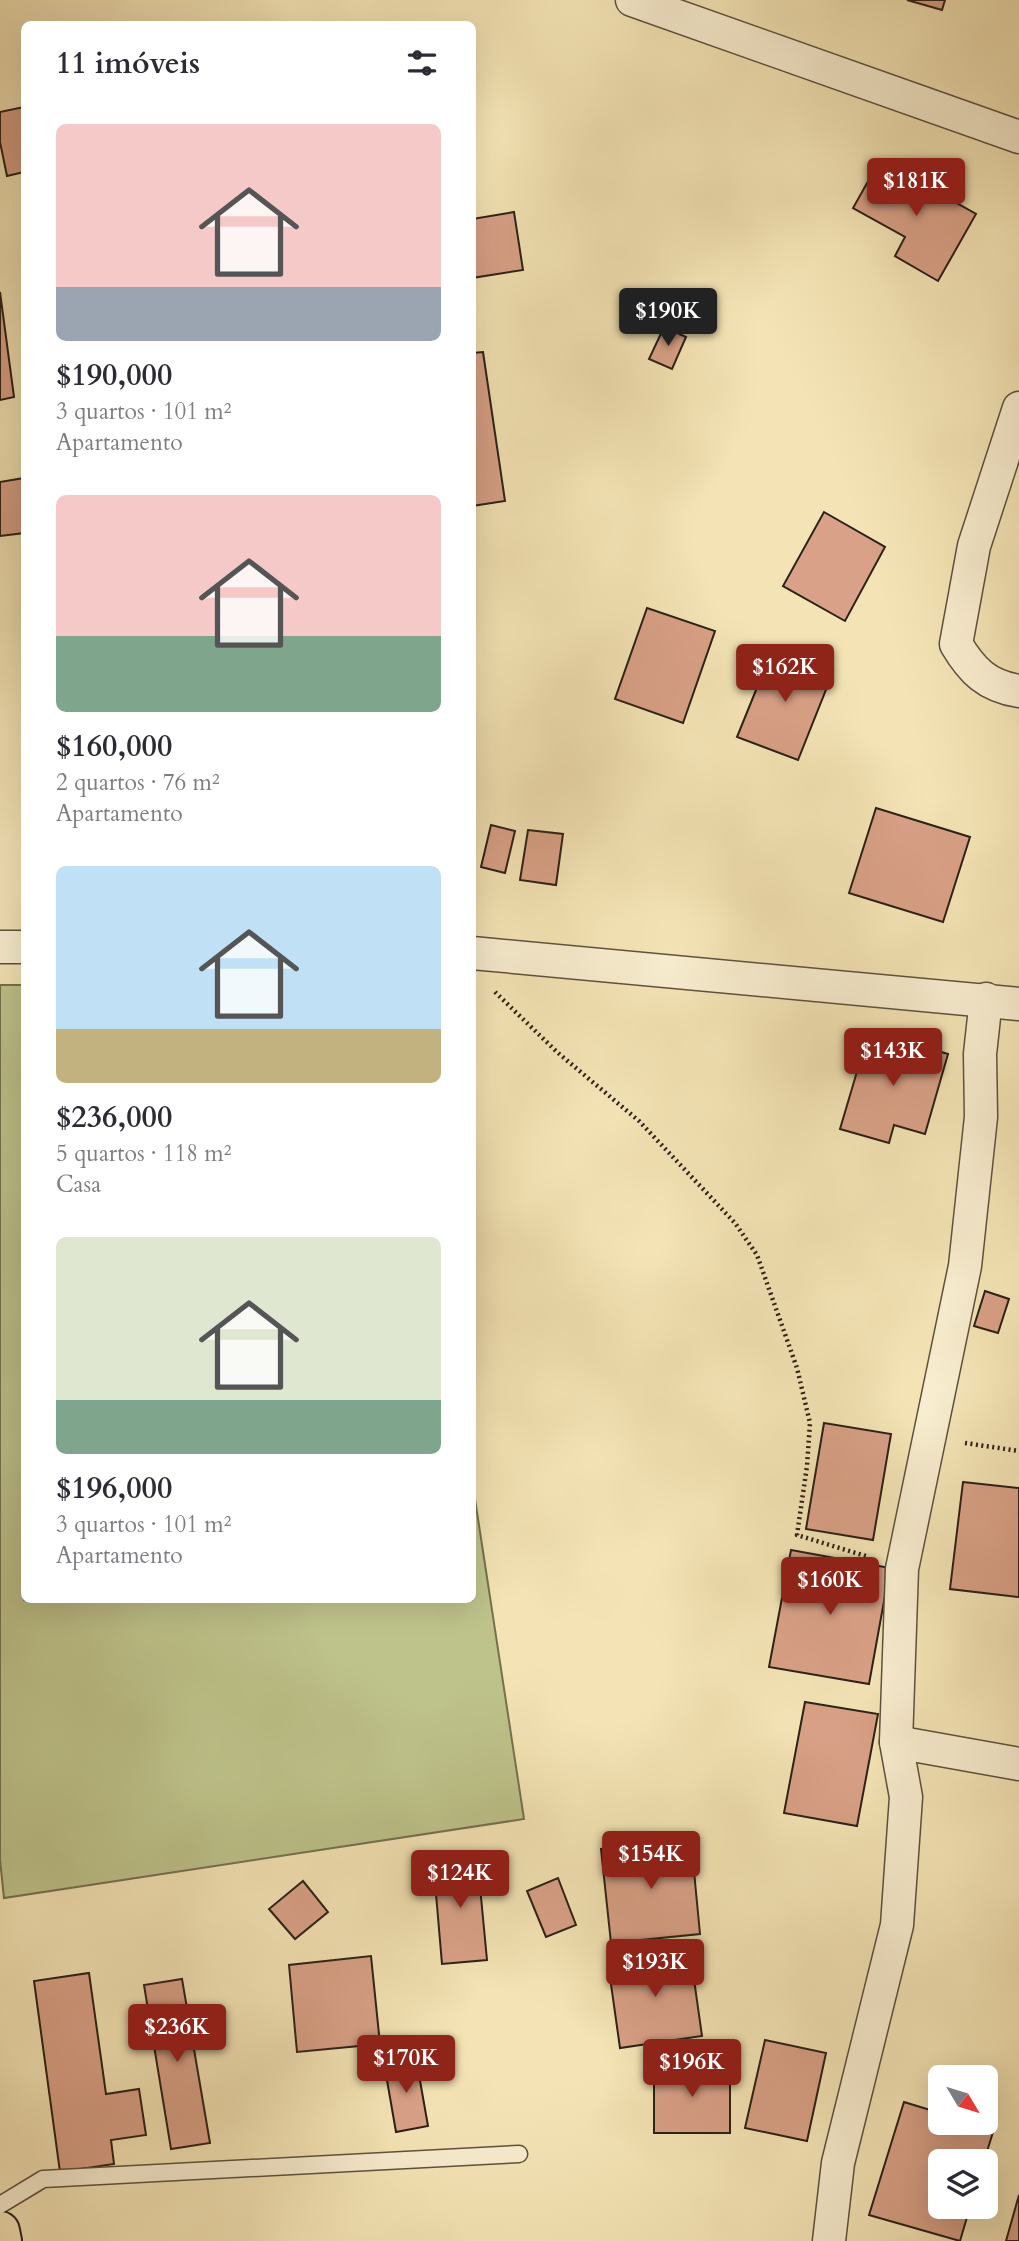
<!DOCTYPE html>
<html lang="pt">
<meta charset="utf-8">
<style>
body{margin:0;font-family:Cardo,serif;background:#f2f2f3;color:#2b2b33;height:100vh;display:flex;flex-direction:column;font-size:26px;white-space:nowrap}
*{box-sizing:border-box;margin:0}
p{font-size:23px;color:#7c7c81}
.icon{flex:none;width:38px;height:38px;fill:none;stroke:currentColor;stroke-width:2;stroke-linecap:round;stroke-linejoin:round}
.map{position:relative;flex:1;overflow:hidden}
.drawer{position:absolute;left:21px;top:21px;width:455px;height:1582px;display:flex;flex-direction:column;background:#fff;border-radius:10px;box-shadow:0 7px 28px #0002}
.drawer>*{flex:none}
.needle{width:46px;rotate:128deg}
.controls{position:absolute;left:928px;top:2065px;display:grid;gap:14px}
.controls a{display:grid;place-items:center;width:70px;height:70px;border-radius:10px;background:#fff;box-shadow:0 7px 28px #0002;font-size:35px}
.price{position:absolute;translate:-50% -60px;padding:0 16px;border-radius:7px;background:#8f2418;color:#fff;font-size:23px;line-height:46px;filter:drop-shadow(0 2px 4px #0008)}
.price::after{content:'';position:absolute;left:50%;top:42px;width:21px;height:16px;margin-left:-10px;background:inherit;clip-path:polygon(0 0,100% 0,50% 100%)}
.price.current{background:#222;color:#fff}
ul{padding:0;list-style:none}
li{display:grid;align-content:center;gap:14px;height:371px;padding:0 35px}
li span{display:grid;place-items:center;height:217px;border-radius:10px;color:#555}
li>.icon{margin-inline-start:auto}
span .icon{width:126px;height:126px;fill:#fffc;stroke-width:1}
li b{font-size:30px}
h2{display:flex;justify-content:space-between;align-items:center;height:84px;padding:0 35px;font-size:30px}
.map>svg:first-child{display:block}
.green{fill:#bec38b;stroke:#747251;stroke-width:2}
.building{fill:#d9a187;stroke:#2b2117;stroke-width:2}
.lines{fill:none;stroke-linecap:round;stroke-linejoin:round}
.lane-casing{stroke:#5d523e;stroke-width:19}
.street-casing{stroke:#5d523e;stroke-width:35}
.primary-casing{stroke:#2b2117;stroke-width:42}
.path{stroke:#2b2117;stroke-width:4.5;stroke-dasharray:2 3.5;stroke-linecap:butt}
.lane{stroke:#f8edcf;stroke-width:16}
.street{stroke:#f8edcf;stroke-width:32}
.primary{stroke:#f4e4b5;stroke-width:38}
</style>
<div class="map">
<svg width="1019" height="2241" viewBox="0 0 1019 2241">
<rect width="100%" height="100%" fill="#f4e4b5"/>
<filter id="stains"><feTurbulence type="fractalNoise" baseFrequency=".00286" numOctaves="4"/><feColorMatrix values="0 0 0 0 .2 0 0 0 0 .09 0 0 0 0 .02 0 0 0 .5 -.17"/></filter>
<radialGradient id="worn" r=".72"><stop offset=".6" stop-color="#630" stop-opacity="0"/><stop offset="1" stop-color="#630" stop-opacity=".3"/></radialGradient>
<!-- green -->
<path class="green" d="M0,985H24V1600H472L473,1486L524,1819L4,1898L0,1860Z"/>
<!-- building -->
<g class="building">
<path d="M907,0H945L942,10Z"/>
<path d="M24,107V172L7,176L0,142V112Z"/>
<path d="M880,160L976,214L938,281L895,256L905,237L853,208Z"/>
<path d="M514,212L523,270L472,278V219Z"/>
<path d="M0,292L14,397L0,400Z"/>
<path d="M664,327L686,337L672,369L649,359Z"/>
<path d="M483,352L505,501L472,506V353Z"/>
<path d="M24,478V533L0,536V482Z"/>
<path d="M824,512L885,547L845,621L783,586Z"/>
<path d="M647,608L715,631L683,723L615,699Z"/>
<path d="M773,648L833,672L798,760L737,737Z"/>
<path d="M876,808L970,837L943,922L849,893Z"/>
<path d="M491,825L515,831L505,873L481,867Z"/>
<path d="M528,830L563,834L556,885L520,880Z"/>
<path d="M869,1031L948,1054L925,1134L894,1125L889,1143L840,1129Z"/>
<path d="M985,1291L1009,1299L998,1333L974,1326Z"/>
<path d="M824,1423L891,1434L873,1540L806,1529Z"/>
<path d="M963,1482L1019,1488V1597L950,1589Z"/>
<path d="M791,1550L890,1568L869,1684L769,1667Z"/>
<path d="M805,1702L878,1714L857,1826L784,1813Z"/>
<path d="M691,1840L700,1934L611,1943L601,1849Z"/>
<path d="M477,1855L487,1960L442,1964L433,1859Z"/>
<path d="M558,1878L576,1925L546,1937L527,1891Z"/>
<path d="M303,1881L328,1912L295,1939L269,1909Z"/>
<path d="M690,1951L702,2036L620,2048L608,1963Z"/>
<path d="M371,1956L380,2044L297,2052L289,1965Z"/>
<path d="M89,1973L106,2094L139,2089L146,2135L111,2140L114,2164L60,2172L34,1981Z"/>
<path d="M182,1979L210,2143L171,2149L144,1985Z"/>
<path d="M765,2040L826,2053L807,2141L745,2128Z"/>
<path d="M416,2058L428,2126L396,2132L384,2063Z"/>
<rect x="654" y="2065" width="76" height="68"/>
<path d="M904,2102L940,2113V2123H972L994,2129L984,2161H940V2207H970L960,2241L869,2215Z"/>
<path d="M1019,2195V2241H1006Z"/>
</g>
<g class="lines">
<!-- lane casing -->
<g class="lane-casing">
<path id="lane" d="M0,2205L43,2179L519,2154"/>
</g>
<!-- street casing -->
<g class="street-casing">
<g id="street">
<path d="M632,0L1019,137"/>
<path d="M1019,408L974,546L956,644C972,671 987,686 1019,691"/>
<path d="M0,947H24"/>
<path d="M472,953L1019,1004"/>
<path d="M896,1742L1019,1764"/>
<path d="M829,2241L838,2163L897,1925L906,1797L896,1742L902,1569L965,1266L981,1117L980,1054L986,999"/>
</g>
</g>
<!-- primary casing -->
<g class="primary-casing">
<path id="primary" d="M0,2231L2,2241"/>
</g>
<!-- path -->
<g class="path">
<path d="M495,992L557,1052L639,1121L735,1223L757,1255L797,1368L810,1423L807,1466L797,1535L869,1557"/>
<path d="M965,1443L1019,1451"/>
</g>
<!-- lane -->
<use href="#lane" class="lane"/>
<!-- street -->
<use href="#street" class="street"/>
<!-- primary -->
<use href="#primary" class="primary"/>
</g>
<rect width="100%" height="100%" filter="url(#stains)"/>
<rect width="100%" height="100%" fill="url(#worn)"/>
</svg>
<div class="controls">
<a><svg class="needle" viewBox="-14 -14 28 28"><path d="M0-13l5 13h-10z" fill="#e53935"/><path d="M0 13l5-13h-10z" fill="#7c7c81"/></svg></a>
<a><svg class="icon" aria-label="layers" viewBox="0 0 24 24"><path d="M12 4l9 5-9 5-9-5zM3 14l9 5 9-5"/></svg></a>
</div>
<b class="price" style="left:916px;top:218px">$181K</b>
<b class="price current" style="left:668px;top:348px">$190K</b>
<b class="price" style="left:785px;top:704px">$162K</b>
<b class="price" style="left:893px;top:1088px">$143K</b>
<b class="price" style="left:830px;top:1617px">$160K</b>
<b class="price" style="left:651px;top:1891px">$154K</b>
<b class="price" style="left:460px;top:1910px">$124K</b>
<b class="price" style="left:655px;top:1999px">$193K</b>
<b class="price" style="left:177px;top:2064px">$236K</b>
<b class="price" style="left:406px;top:2095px">$170K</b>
<b class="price" style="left:692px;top:2099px">$196K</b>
<section class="drawer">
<h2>11 imóveis<svg class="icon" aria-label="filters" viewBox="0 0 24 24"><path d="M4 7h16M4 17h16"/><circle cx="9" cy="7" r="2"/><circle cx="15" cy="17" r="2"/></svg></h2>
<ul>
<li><span style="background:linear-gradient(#f6c9c9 75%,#9aa5b1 0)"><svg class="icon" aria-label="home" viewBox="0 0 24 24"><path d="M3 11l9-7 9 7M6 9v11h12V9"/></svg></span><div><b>$190,000</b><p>3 quartos · 101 m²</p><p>Apartamento</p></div></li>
<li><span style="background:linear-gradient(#f6c9c9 65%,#7fa58c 0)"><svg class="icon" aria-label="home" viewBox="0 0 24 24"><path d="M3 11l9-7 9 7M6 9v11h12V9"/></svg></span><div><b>$160,000</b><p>2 quartos · 76 m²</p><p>Apartamento</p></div></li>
<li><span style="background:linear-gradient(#bfe0f5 75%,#c2b280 0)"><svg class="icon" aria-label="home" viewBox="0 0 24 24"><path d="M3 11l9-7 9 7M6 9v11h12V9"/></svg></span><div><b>$236,000</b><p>5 quartos · 118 m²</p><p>Casa</p></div></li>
<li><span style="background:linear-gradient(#dfe7d0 75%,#7fa58c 0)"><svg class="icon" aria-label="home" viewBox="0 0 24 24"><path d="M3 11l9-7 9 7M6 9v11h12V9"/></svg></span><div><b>$196,000</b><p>3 quartos · 101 m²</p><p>Apartamento</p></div></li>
</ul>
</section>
</div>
